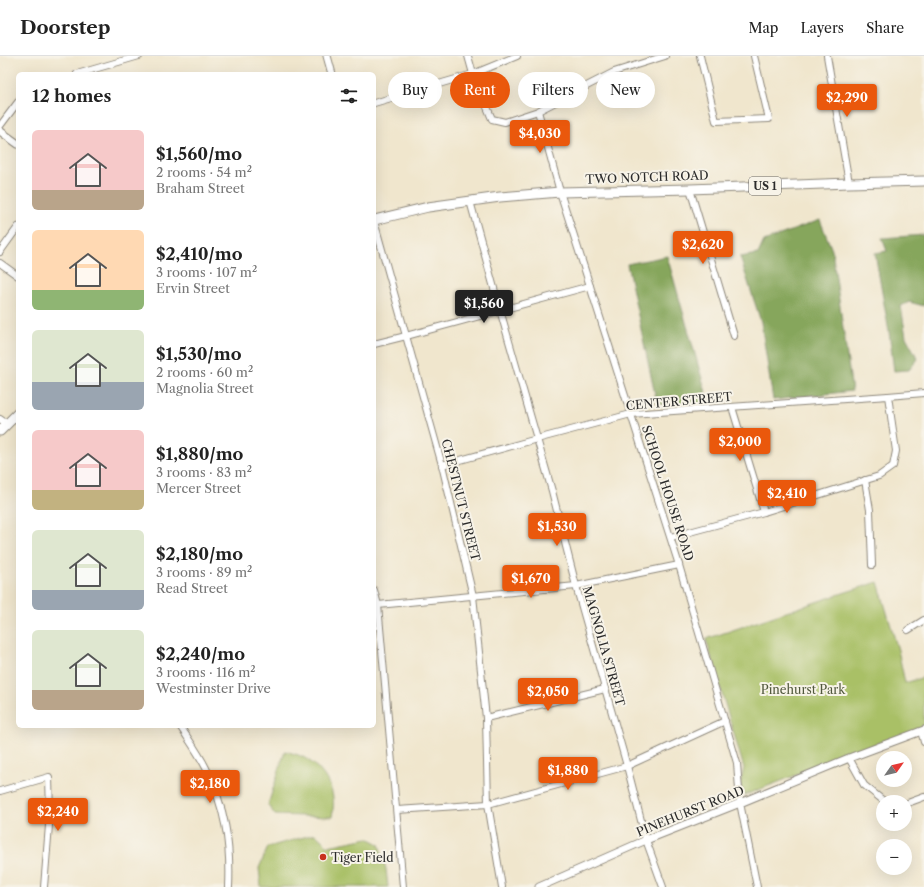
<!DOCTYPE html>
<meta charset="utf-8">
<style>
body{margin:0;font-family:"Libre Caslon Text",serif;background:#f2f2f2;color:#222;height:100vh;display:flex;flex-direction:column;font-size:15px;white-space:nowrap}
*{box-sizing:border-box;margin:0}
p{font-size:13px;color:#767676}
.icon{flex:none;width:22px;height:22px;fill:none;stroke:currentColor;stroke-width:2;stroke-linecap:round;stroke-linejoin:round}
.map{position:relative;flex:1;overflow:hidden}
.sheet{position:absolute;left:16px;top:16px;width:360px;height:656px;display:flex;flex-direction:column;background:#fff;border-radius:6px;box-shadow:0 4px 16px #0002}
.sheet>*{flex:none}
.banner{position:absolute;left:388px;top:16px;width:380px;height:36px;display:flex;gap:8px}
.needle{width:26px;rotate:56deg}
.controls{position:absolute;left:876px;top:695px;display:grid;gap:8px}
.controls a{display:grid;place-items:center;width:36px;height:36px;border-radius:50%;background:#fff;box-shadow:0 4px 16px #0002;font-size:20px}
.price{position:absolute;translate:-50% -34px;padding:0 9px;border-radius:4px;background:#ea580c;color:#fff;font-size:13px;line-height:26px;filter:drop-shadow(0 1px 2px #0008)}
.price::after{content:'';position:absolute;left:50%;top:24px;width:12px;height:9px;margin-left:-6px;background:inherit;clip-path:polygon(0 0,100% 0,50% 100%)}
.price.selected{background:#222;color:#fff}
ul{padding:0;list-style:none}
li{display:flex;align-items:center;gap:12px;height:100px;padding:0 16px}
li span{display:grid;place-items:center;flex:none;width:112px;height:80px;border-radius:6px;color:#555}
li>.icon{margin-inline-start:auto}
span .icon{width:48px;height:48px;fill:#fffc;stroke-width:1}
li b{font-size:17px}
h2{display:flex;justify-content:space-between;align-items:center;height:48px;padding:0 16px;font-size:17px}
.tag{padding:0 14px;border-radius:18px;background:#fff;box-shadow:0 4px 16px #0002;font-size:14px;line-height:36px}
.tag.selected{background:#ea580c;color:#fff}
header{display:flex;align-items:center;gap:24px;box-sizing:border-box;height:56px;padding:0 20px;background:#fff;border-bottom:1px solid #e0e0e0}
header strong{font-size:19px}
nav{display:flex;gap:22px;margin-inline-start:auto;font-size:14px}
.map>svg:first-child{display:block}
.green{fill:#a9c066;stroke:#6a7648}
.forest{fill:#86a65b;stroke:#586843}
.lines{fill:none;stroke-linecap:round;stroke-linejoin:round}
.minor-casing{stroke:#8e887c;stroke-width:8}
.tertiary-casing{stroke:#8e887c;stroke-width:9}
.primary-casing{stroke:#8e887c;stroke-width:11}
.minor{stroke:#fff;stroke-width:6}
.tertiary{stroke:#fff;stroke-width:7}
.primary{stroke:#fff;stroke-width:9}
.poi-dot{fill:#c8321e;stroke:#f7f3e8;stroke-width:1.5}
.labels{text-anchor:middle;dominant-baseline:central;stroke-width:4;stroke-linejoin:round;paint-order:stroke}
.shield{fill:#f7f3e8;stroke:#686764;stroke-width:1}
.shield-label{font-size:11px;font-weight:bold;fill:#2b2b2b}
.street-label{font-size:12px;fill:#2b2b2b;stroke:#f7f3e8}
.park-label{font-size:12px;fill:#51583d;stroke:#f7f3e8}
.poi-label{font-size:12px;fill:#2b2b2b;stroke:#f7f3e8;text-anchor:start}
</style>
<header>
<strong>Doorstep</strong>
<nav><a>Map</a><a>Layers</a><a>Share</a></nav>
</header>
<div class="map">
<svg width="924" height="831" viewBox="0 0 924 831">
<rect width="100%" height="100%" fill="#f7f3e8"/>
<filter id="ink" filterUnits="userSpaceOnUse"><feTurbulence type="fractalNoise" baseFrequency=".025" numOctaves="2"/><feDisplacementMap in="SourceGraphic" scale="8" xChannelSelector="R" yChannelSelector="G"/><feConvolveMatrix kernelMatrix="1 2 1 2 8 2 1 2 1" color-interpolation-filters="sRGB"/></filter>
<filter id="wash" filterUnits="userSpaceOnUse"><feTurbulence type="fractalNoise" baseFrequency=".012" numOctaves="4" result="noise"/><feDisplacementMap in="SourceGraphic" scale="16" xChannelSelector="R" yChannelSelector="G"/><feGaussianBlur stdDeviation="0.9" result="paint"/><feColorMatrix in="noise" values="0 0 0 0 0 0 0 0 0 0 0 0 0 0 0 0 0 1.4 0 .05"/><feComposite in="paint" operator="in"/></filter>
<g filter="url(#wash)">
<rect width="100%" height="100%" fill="#f0e6cd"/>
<!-- green -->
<g class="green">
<path d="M878,526L898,594L905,627L924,621V673L884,685L745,739L740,728L744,712L706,583L840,538Z"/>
<path d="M285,695C291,697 297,698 303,701C318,709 331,725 333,742C334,748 333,754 332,761L275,759L268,749Z"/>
<path d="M315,778L328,790L368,782L379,788L386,813L388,831H261L259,812L268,791Z"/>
</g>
<!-- forest -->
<g class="forest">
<path d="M820,164L832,194L852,335L773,344L761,266L740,201L758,198L764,185Z"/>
<path d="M924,179V250L909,246L901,250L906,281L918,303L909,314L894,315L889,276L875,197L887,195L882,182Z"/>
<path d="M667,200L709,347L657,348L627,208Z"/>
</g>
</g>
<g filter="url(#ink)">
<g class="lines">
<!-- minor casing -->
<g class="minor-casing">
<g id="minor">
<path d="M468,0L473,18L492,63L505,66L538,55L614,16L665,0"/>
<path d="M700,0L716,65L769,63L754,0"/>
<path d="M827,0L849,127"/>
<path d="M77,18L139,0"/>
<path d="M374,47L473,18L517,0"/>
<path d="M538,55L560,136L679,509L737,707L740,747L757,831"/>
<path d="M0,70L18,46"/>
<path d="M690,133L734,280"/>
<path d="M470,145L500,254L552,435L576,530L627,710L646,784L663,831"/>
<path d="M374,165L442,409L473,540L486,662L488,748L502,831"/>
<path d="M0,196L18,171"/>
<path d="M0,207L18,220"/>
<path d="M374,288L406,280L590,230"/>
<path d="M732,351L764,456"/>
<path d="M0,363L7,368"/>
<path d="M442,409L537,383L631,358L888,340L924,337"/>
<path d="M865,424L870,454L872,509"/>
<path d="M671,481L764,456L879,420L893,410L896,395L888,340"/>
<path d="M374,534L378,549L403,831"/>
<path d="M378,549L576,530L679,509"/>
<path d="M908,574L924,564"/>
<path d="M486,662L605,633"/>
<path d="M180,670C189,684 199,698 206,712C225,752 231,787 229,831"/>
<path d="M921,675L924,686"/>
<path d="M849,702L864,729L885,746"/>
<path d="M0,735L49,721L50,757L44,831"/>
<path d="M905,748L924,741"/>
<path d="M397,754L488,748L627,710L725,665"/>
</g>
</g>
<!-- tertiary casing -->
<g class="tertiary-casing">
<g id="tertiary">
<path d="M327,0L332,18"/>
<path d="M0,75L18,88"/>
<path d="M539,831L646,784L740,747L849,702L924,674"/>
</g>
</g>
<!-- primary casing -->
<g class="primary-casing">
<g id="primary">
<path d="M374,164L428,151L500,141L560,136L690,133L849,127L924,125"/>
<path d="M0,375L18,357"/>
</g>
</g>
<!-- minor -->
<use href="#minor" class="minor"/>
<!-- tertiary -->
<use href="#tertiary" class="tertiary"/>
<!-- primary -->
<use href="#primary" class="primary"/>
</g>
</g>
<!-- markers -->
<circle class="poi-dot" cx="323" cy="801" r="4"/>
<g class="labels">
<!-- shield labels -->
<rect class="shield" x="749" y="121" width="32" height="18" rx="3"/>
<g class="shield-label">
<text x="765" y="130">US 1</text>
</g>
<!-- street labels -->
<g class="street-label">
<text transform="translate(647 121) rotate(-2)">TWO NOTCH ROAD</text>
<text transform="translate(679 345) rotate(-5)">CENTER STREET</text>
<text transform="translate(668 437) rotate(72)">SCHOOL HOUSE ROAD</text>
<text transform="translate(461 444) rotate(76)">CHESTNUT STREET</text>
<text transform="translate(604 590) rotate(74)">MAGNOLIA STREET</text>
<text transform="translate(690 755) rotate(-22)">PINEHURST ROAD</text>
</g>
<!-- park labels -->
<g class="park-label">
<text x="803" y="633">Pinehurst Park</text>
</g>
<!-- poi labels -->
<g class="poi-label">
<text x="331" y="801">Tiger Field</text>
</g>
</g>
</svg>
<div class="controls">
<a><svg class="needle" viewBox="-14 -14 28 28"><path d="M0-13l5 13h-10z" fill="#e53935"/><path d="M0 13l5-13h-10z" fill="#767676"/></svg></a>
<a>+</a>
<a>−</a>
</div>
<b class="price" style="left:847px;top:62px">$2,290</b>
<b class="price" style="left:540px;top:98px">$4,030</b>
<b class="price" style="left:703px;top:209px">$2,620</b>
<b class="price selected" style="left:484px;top:268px">$1,560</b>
<b class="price" style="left:740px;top:406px">$2,000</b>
<b class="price" style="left:787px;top:458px">$2,410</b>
<b class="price" style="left:557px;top:491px">$1,530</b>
<b class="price" style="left:531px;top:543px">$1,670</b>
<b class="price" style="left:548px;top:656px">$2,050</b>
<b class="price" style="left:568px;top:735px">$1,880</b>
<b class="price" style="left:210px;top:748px">$2,180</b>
<b class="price" style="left:58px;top:776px">$2,240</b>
<div class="banner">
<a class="tag">Buy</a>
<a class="tag selected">Rent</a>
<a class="tag">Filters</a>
<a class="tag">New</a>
</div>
<section class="sheet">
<h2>12 homes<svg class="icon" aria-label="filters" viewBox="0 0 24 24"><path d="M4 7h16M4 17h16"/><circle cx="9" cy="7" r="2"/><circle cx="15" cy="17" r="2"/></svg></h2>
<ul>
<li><span style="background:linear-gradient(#f6c9c9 75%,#b9a48a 0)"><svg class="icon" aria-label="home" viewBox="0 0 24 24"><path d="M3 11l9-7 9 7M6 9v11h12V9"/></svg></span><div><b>$1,560/mo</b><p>2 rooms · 54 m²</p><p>Braham Street</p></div></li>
<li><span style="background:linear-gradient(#ffd9b3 75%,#8fb573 0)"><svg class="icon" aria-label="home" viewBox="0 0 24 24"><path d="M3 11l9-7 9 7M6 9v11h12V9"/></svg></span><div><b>$2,410/mo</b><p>3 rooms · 107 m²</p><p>Ervin Street</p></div></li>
<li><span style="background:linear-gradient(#dfe7d0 65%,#9aa5b1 0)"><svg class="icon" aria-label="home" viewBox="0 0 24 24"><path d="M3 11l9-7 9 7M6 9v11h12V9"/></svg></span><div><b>$1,530/mo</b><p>2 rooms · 60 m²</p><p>Magnolia Street</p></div></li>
<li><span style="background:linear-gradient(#f6c9c9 75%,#c2b280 0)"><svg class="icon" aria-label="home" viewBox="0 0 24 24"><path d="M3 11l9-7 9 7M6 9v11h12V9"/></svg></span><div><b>$1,880/mo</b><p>3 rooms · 83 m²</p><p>Mercer Street</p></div></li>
<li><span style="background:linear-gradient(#dfe7d0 75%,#9aa5b1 0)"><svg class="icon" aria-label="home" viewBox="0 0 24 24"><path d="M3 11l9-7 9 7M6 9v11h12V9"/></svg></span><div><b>$2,180/mo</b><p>3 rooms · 89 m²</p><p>Read Street</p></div></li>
<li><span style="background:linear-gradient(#dfe7d0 75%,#b9a48a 0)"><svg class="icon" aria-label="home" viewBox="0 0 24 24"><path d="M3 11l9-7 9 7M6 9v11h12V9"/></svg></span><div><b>$2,240/mo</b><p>3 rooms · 116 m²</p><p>Westminster Drive</p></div></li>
</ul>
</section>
</div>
